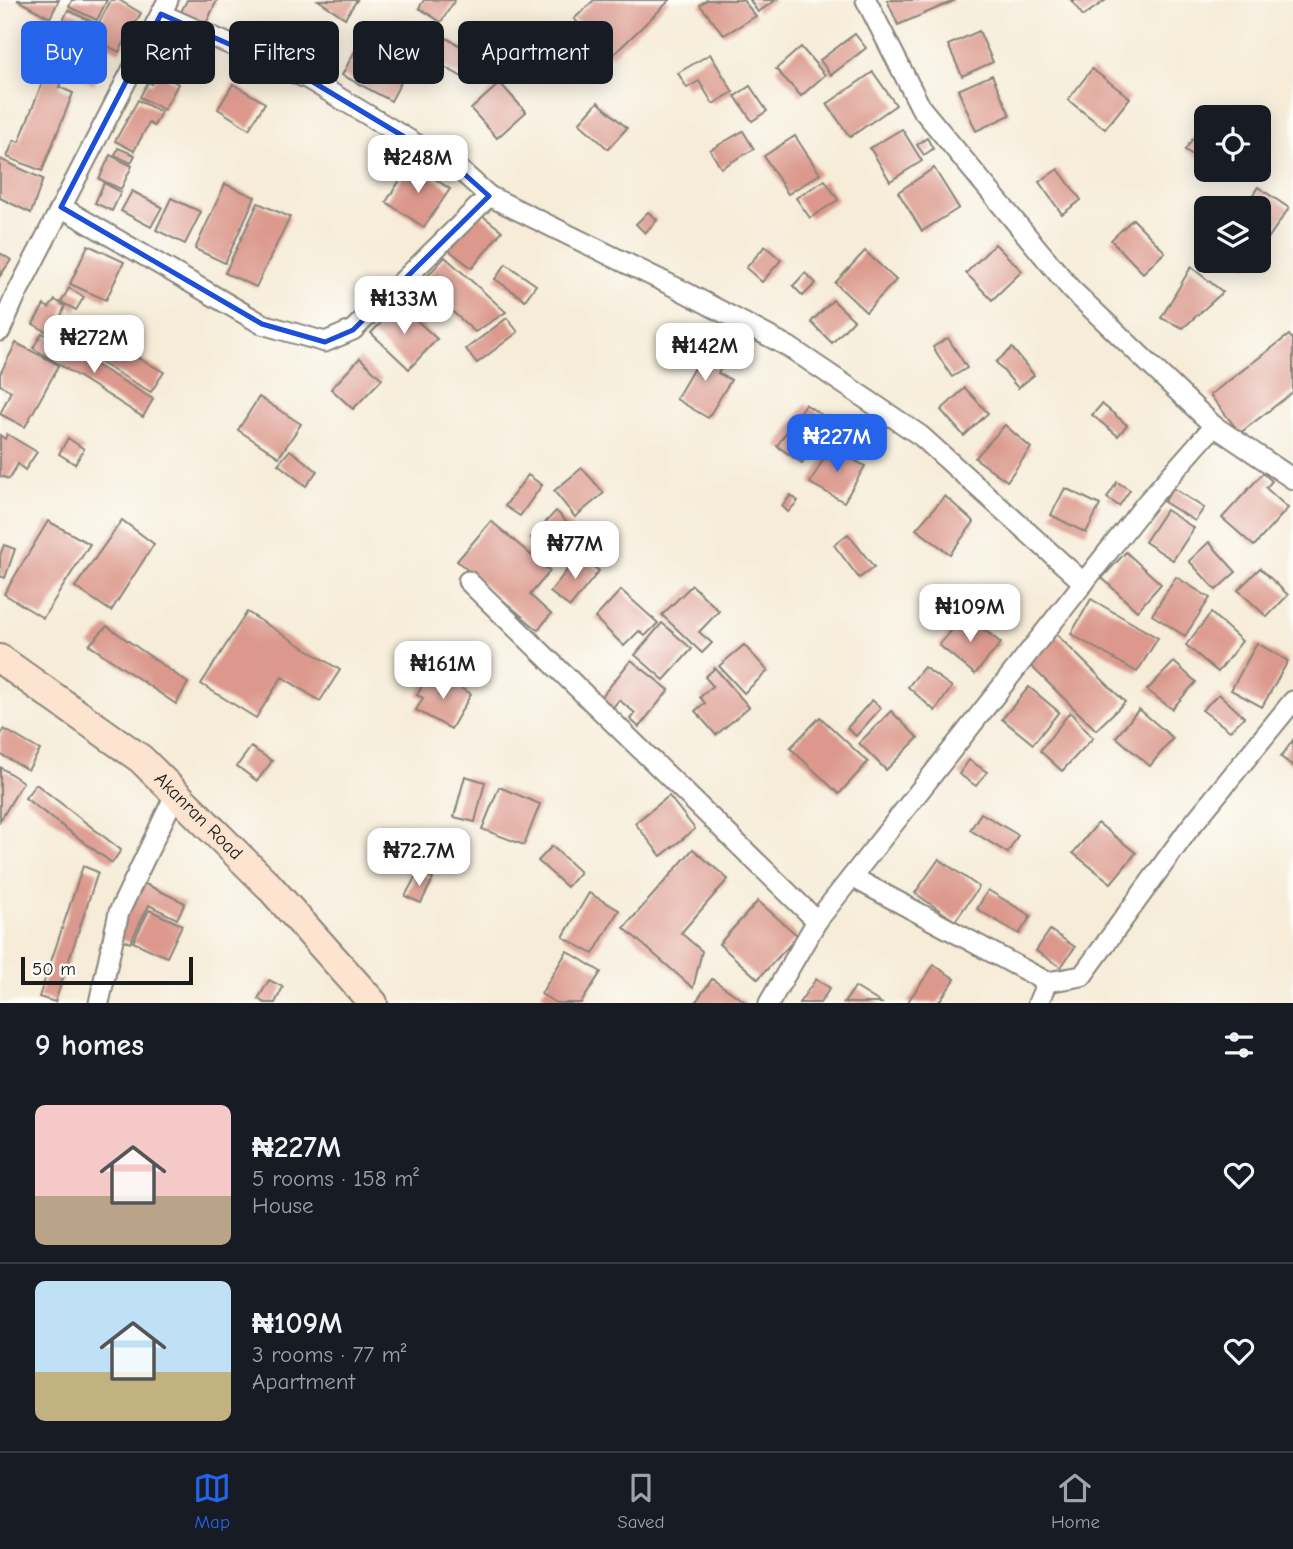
<!DOCTYPE html>
<meta charset="utf-8">
<style>
body{margin:0;font-family:"Comic Neue",sans-serif;background:#20242c;color:#f1f3f6;height:100vh;display:flex;flex-direction:column;font-size:26px;white-space:nowrap}
*{box-sizing:border-box;margin:0}
p{font-size:23px;color:#9ea1a6}
.icon{flex:none;width:38px;height:38px;fill:none;stroke:currentColor;stroke-width:2;stroke-linecap:round;stroke-linejoin:round}
.map{position:relative;height:1003px;overflow:hidden}
.details{display:flex;flex-direction:column;background:#171b24;flex:1}
.details>*{flex:none}
.banner{position:absolute;left:21px;top:21px;width:700px;height:63px;display:flex;gap:14px}
.controls{position:absolute;left:1194px;top:105px;display:grid;gap:14px}
.controls a{display:grid;place-items:center;width:77px;height:77px;border-radius:10px;background:#171b24;box-shadow:0 4px 18px #0003;font-size:35px}
.scale{position:absolute;left:21px;bottom:18px;width:172px;box-sizing:border-box;padding-left:7px;border:4px solid #1c1c1c;border-top:0;font-size:19px;line-height:24px;white-space:nowrap;color:#1c1c1c;-webkit-text-stroke:5px #fdfcf7;paint-order:stroke}
.price{position:absolute;translate:-50% -60px;padding:0 16px;border-radius:14px;background:#fff;color:#222;font-size:23px;line-height:46px;filter:drop-shadow(0 2px 4px #0008)}
.price::after{content:'';position:absolute;left:50%;top:42px;width:21px;height:16px;margin-left:-10px;background:inherit;clip-path:polygon(0 0,100% 0,50% 100%)}
.price.selected{background:#2563eb;color:#fff}
ul{padding:0;list-style:none}
li{display:flex;align-items:center;gap:21px;height:175px;padding:0 35px}
li+li{border-top:2px solid #363941}
li span{display:grid;place-items:center;flex:none;width:196px;height:140px;border-radius:10px;color:#555}
li>.icon{margin-inline-start:auto}
span .icon{width:84px;height:84px;fill:#fffc;stroke-width:1}
li b{font-size:30px}
h2{display:flex;justify-content:space-between;align-items:center;height:84px;padding:0 35px;font-size:30px}
.pill{padding:0 24px;border-radius:10px;background:#171b24;box-shadow:0 4px 18px #0003;font-size:24px;line-height:63px}
.pill.selected{background:#2563eb;color:#fff}
.tabs{display:flex;justify-content:space-around;align-items:center;height:98px;border-top:2px solid #363941;background:#171b24;font-size:19px;color:#9ea1a6}
.tabs a{display:grid;justify-items:center;gap:4px}
.tabs .selected{color:#2563eb}
.map>svg:first-child{display:block}
.building{fill:#dc988c}
.lines{fill:none;stroke-linecap:round;stroke-linejoin:round}
.street-casing{stroke:#89847a;stroke-width:23}
.secondary-casing{stroke:#89847a;stroke-width:32}
.street{stroke:#fff;stroke-width:19}
.secondary{stroke:#fde4d0;stroke-width:28}
.marked{fill:none;stroke:#1d4ed8;stroke-width:5;stroke-linejoin:round}
.labels{text-anchor:middle;dominant-baseline:central;stroke-width:5;stroke-linejoin:round;paint-order:stroke}
.street-label{font-size:19px;fill:#1c1c1c;stroke:#fdfcf7}
</style>
<div class="map">
<svg width="1293" height="1003" viewBox="0 0 1293 1003">
<rect width="100%" height="100%" fill="#fdfcf7"/>
<filter id="ink" filterUnits="userSpaceOnUse"><feTurbulence type="fractalNoise" baseFrequency=".0143" numOctaves="2"/><feDisplacementMap in="SourceGraphic" scale="14" xChannelSelector="R" yChannelSelector="G"/><feConvolveMatrix kernelMatrix="1 2 1 2 8 2 1 2 1" color-interpolation-filters="sRGB"/></filter>
<filter id="wash" filterUnits="userSpaceOnUse"><feTurbulence type="fractalNoise" baseFrequency=".00686" numOctaves="4" result="noise"/><feDisplacementMap in="SourceGraphic" scale="28" xChannelSelector="R" yChannelSelector="G"/><feGaussianBlur stdDeviation="1.57" result="paint"/><feColorMatrix in="noise" values="0 0 0 0 0 0 0 0 0 0 0 0 0 0 0 0 0 1.4 0 .05"/><feComposite in="paint" operator="in"/></filter>
<g filter="url(#wash)">
<rect width="100%" height="100%" fill="#f6ecd8"/>
<g id="blocks">
<!-- building -->
<g class="building">
<path d="M17,0H59L50,18Z"/>
<path d="M72,0H107L97,20L69,7Z"/>
<path d="M111,0H119L141,13L119,52L91,38Z"/>
<path d="M187,0H217L206,24L181,12Z"/>
<path d="M318,0H357L345,18Z"/>
<path d="M424,0H455L441,22L419,8Z"/>
<path d="M594,0H670L611,57L574,19Z"/>
<path d="M707,0H743L756,16L724,35L700,5Z"/>
<path d="M750,0H776L758,12Z"/>
<path d="M887,0H956L898,25Z"/>
<path d="M1071,0H1106L1083,16Z"/>
<path d="M68,10L96,24L88,40L61,25Z"/>
<path d="M430,29L477,55L464,78L418,52Z"/>
<path d="M979,31L993,62L962,76L948,45Z"/>
<path d="M166,33L193,46L179,73L166,67L170,58L157,52Z"/>
<path d="M855,34L866,48L831,75L820,60Z"/>
<path d="M359,43L408,69L391,101L342,75Z"/>
<path d="M56,47L102,65L94,85L65,73L59,87L73,93L42,171L7,157L14,140L19,142Z"/>
<path d="M801,47L825,75L801,96L776,69Z"/>
<path d="M710,54L733,92L713,104L699,81L687,88L678,73Z"/>
<path d="M1092,69L1130,98L1105,129L1068,100Z"/>
<path d="M873,72L896,105L850,137L827,104Z"/>
<path d="M159,73L178,84L164,110L140,97L148,82L152,84Z"/>
<path d="M992,75L1010,115L976,131L958,90Z"/>
<path d="M500,83L526,112L497,138L471,109Z"/>
<path d="M233,84L265,103L249,129L218,109Z"/>
<path d="M750,86L767,111L752,121L735,96Z"/>
<path d="M138,100L161,112L154,126L149,123L134,151L115,141Z"/>
<path d="M598,102L627,128L608,149L579,123Z"/>
<path d="M1206,120V155L1202,161L1185,150Z"/>
<path d="M902,129L922,161L890,181L870,148Z"/>
<path d="M743,131L754,149L721,168L710,150Z"/>
<path d="M795,136L820,174L788,194L764,156Z"/>
<path d="M927,138L933,149L924,155L917,145Z"/>
<path d="M118,148L135,155L131,163L115,155Z"/>
<path d="M110,155L132,166L121,189L99,179Z"/>
<path d="M0,159L43,179L31,213L0,198Z"/>
<path d="M411,163L450,189L424,227L386,202Z"/>
<path d="M934,168L959,208L922,231L898,192Z"/>
<path d="M1058,169L1081,200L1062,214L1039,182Z"/>
<path d="M825,180L838,200L810,218L796,198Z"/>
<path d="M104,183L121,192L112,211L95,203Z"/>
<path d="M225,184L255,197L225,263L195,249Z"/>
<path d="M1258,187L1289,208L1258,253V208H1244Z"/>
<path d="M132,191L162,207L151,227L121,211Z"/>
<path d="M171,198L201,212L185,244L156,230Z"/>
<path d="M258,203L290,217L256,287L225,273Z"/>
<path d="M475,210L502,231L472,268L446,248Z"/>
<path d="M648,212L657,220L645,233L636,224Z"/>
<path d="M1133,219L1165,252L1143,273L1111,240Z"/>
<path d="M995,244L1022,271L992,300L966,273Z"/>
<path d="M88,245L124,262L106,300L70,284Z"/>
<path d="M765,246L781,260L762,282L746,268Z"/>
<path d="M865,251L896,280L866,312L835,283Z"/>
<path d="M0,253L11,260L0,276Z"/>
<path d="M445,257L506,312L475,332L421,283Z"/>
<path d="M1239,261H1253L1248,267Z"/>
<path d="M506,264L536,285L525,300L495,279Z"/>
<path d="M1191,267L1223,292L1183,328L1161,318Z"/>
<path d="M805,273L816,283L803,296L793,286Z"/>
<path d="M69,288L84,297L76,310L61,302Z"/>
<path d="M55,300L65,306L61,316L164,372L151,392L33,324L44,305L49,308Z"/>
<path d="M833,300L854,320L832,343L811,322Z"/>
<path d="M399,304L437,339L409,369L371,333Z"/>
<path d="M507,318L518,332L477,363L466,349Z"/>
<path d="M42,333L153,399L143,417L33,348Z"/>
<path d="M1289,335L1293,340V392L1240,433L1210,395Z"/>
<path d="M948,338L967,368L952,377L933,347Z"/>
<path d="M16,343L59,365L25,427L0,414L11,391L0,385V374Z"/>
<path d="M708,344L727,355L718,373L731,380L708,418L676,399Z"/>
<path d="M1012,348L1034,375L1018,388L996,362Z"/>
<path d="M360,358L382,379L353,409L331,389Z"/>
<path d="M965,388L988,413L964,436L941,410Z"/>
<path d="M259,397L301,424L279,457L238,430Z"/>
<path d="M805,404L831,421L802,463L777,446Z"/>
<path d="M1102,404L1127,425L1118,436L1092,415Z"/>
<path d="M1005,425L1031,448L1007,481L975,458Z"/>
<path d="M7,434L37,452L25,470L18,464L9,479L0,476V435L5,439Z"/>
<path d="M68,438L84,449L75,464L59,454Z"/>
<path d="M830,447L865,466L844,502L810,483Z"/>
<path d="M290,450L317,471L306,486L278,464Z"/>
<path d="M582,468L604,493L575,517L554,491Z"/>
<path d="M1263,473L1272,481L1266,488L1288,508L1254,546L1222,518Z"/>
<path d="M528,475L542,485L520,516L505,506Z"/>
<path d="M1117,482L1130,490L1119,506L1107,498Z"/>
<path d="M1065,488L1100,505L1086,533L1051,515Z"/>
<path d="M1173,488L1204,508L1195,521L1164,502Z"/>
<path d="M791,495L798,501L788,512L782,506Z"/>
<path d="M945,496L974,522L950,554L916,529Z"/>
<path d="M1166,510L1194,528L1173,560L1145,542Z"/>
<path d="M556,511L579,534L563,551L566,554L557,563L531,538Z"/>
<path d="M122,520L154,544L111,611L75,587Z"/>
<path d="M48,521L90,544L43,618L4,594Z"/>
<path d="M491,521L550,571L530,595L551,614L538,630L457,561Z"/>
<path d="M848,534L874,567L859,578L834,545Z"/>
<path d="M1209,542L1236,572L1216,590L1189,561Z"/>
<path d="M4,545L15,549L5,578L0,576V555Z"/>
<path d="M1126,552L1161,584L1137,611L1102,578Z"/>
<path d="M579,555L599,571L570,607L550,592Z"/>
<path d="M1260,568L1288,595L1267,617L1238,590Z"/>
<path d="M1176,577L1210,598L1185,636L1152,615Z"/>
<path d="M692,585L719,611L699,632L712,643L702,653L662,615Z"/>
<path d="M621,590L658,623L645,636L639,631L624,646L595,618Z"/>
<path d="M1091,599L1158,638L1137,672L1071,634Z"/>
<path d="M247,612L340,670L320,701L282,677L256,718L201,684Z"/>
<path d="M1211,613L1242,641L1218,672L1186,645Z"/>
<path d="M965,614L1001,643L975,674L939,645Z"/>
<path d="M662,623L692,649L664,680L635,655Z"/>
<path d="M107,626L188,683L176,704L89,645Z"/>
<path d="M1054,632L1125,702L1096,730L1025,660Z"/>
<path d="M1257,643L1288,661L1262,707L1231,690Z"/>
<path d="M744,645L768,671L744,693L719,666Z"/>
<path d="M631,660L669,690L639,727L630,719L635,713L619,700L610,711L598,701Z"/>
<path d="M1174,662L1196,682L1172,709L1147,690Z"/>
<path d="M924,667L952,687L935,711L908,687Z"/>
<path d="M715,668L749,707L716,735L695,711L705,703L700,697L713,686L705,677Z"/>
<path d="M437,674L471,694L451,729L416,710L423,698L417,695L424,683L430,687Z"/>
<path d="M1029,687L1059,712L1033,744L1002,719Z"/>
<path d="M1219,694L1244,717L1230,731L1202,710Z"/>
<path d="M872,700L881,708L856,736L847,728Z"/>
<path d="M1139,709L1173,738L1150,766L1116,737Z"/>
<path d="M891,711L918,738L886,770L859,743Z"/>
<path d="M1070,712L1093,738L1062,771L1040,751Z"/>
<path d="M820,717L868,762L839,794L790,748Z"/>
<path d="M4,729L40,750L28,770L0,754V736Z"/>
<path d="M1293,740V766L1281,757Z"/>
<path d="M251,747L272,761L257,781L237,766Z"/>
<path d="M969,760L987,772L976,786L959,774Z"/>
<path d="M0,767L23,782L0,821Z"/>
<path d="M465,776L485,782L475,822L454,817Z"/>
<path d="M36,784L121,850L112,863L25,798Z"/>
<path d="M499,787L540,804L524,845L482,829Z"/>
<path d="M669,796L695,829L661,856L635,823Z"/>
<path d="M981,813L1018,835L1008,853L970,830Z"/>
<path d="M1098,823L1136,853L1111,883L1073,853Z"/>
<path d="M429,840L464,853L456,873L421,860Z"/>
<path d="M552,846L580,872L567,887L538,861Z"/>
<path d="M693,849L728,879L681,933L702,951L693,988L624,928Z"/>
<path d="M939,859L979,887L955,921L915,893Z"/>
<path d="M83,866L98,872L55,1002L39,997Z"/>
<path d="M418,872L433,879L421,903L405,896Z"/>
<path d="M141,882L185,903L177,919L149,905L130,943L115,936Z"/>
<path d="M988,890L1031,916L1019,934L977,909Z"/>
<path d="M589,893L619,910L593,954L563,937Z"/>
<path d="M758,901L798,936L758,979L719,944Z"/>
<path d="M149,910L182,925L167,957L133,942Z"/>
<path d="M1050,930L1075,947L1061,967L1036,951Z"/>
<path d="M567,951L601,972L581,1003H556L541,994Z"/>
<path d="M934,965L955,979L938,1003H907Z"/>
<path d="M712,979L747,1003H695Z"/>
<path d="M816,979L830,988L820,1003H799Z"/>
<path d="M269,980L283,987L275,1003H265L258,999Z"/>
<path d="M855,987L881,1003H844Z"/>
</g>
</g>
</g>
<g filter="url(#ink)">
<use href="#blocks" fill-opacity="0" stroke="#89847a" stroke-width="2"/>
<g class="lines">
<!-- street casing -->
<g class="street-casing">
<g id="street">
<path d="M161,14L308,79L461,171L489,196L679,289L789,347L921,436L1084,583"/>
<path d="M61,207L262,324L325,342L353,330L489,196"/>
<path d="M0,331L15,297L168,0"/>
<path d="M1214,426L1293,479"/>
<path d="M468,581L817,921"/>
<path d="M852,877L1047,982L1082,976L1188,830L1293,701"/>
<path d="M99,1003L119,912L176,793"/>
<path d="M769,1003L817,921L1148,501L1214,426L1071,289L921,108L866,0"/>
<path d="M1038,1003L1047,982"/>
</g>
</g>
<!-- secondary casing -->
<g class="secondary-casing">
<g id="secondary">
<path id="s1" d="M0,659L141,759L268,885L373,1003"/>
</g>
</g>
<!-- street -->
<use href="#street" class="street"/>
<!-- secondary -->
<use href="#secondary" class="secondary"/>
</g>
</g>
<!-- marked area -->
<path class="marked" d="M161,14L308,79L461,171L489,196L353,330L325,342L262,324L61,207Z"/>
<g class="labels">
<!-- street labels -->
<g class="street-label">
<text stroke="none"><textPath href="#s1" startOffset="254">Akanran Road</textPath></text>
</g>
</g>
</svg>
<div class="controls">
<a><svg class="icon" aria-label="locate" viewBox="0 0 24 24"><circle cx="12" cy="12" r="6"/><path d="M12 2v4M12 18v4M2 12h4M18 12h4"/></svg></a>
<a><svg class="icon" aria-label="layers" viewBox="0 0 24 24"><path d="M12 4l9 5-9 5-9-5zM3 14l9 5 9-5"/></svg></a>
</div>
<div class="scale">50 m</div>
<b class="price" style="left:418px;top:195px">₦248M</b>
<b class="price" style="left:404px;top:336px">₦133M</b>
<b class="price" style="left:94px;top:375px">₦272M</b>
<b class="price" style="left:705px;top:383px">₦142M</b>
<b class="price selected" style="left:837px;top:474px">₦227M</b>
<b class="price" style="left:575px;top:581px">₦77M</b>
<b class="price" style="left:970px;top:644px">₦109M</b>
<b class="price" style="left:443px;top:701px">₦161M</b>
<b class="price" style="left:419px;top:888px">₦72.7M</b>
<div class="banner">
<a class="pill selected">Buy</a>
<a class="pill">Rent</a>
<a class="pill">Filters</a>
<a class="pill">New</a>
<a class="pill">Apartment</a>
</div>
</div>
<section class="details">
<h2>9 homes<svg class="icon" aria-label="filters" viewBox="0 0 24 24"><path d="M4 7h16M4 17h16"/><circle cx="9" cy="7" r="2"/><circle cx="15" cy="17" r="2"/></svg></h2>
<ul>
<li><span style="background:linear-gradient(#f6c9c9 65%,#b9a48a 0)"><svg class="icon" aria-label="home" viewBox="0 0 24 24"><path d="M3 11l9-7 9 7M6 9v11h12V9"/></svg></span><div><b>₦227M</b><p>5 rooms · 158 m²</p><p>House</p></div><svg class="icon" aria-label="heart" viewBox="0 0 24 24"><path d="M12 20l-8-8c-3-5 5-10 8-4 3-6 11-1 8 4z"/></svg></li>
<li><span style="background:linear-gradient(#bfe0f5 65%,#c2b280 0)"><svg class="icon" aria-label="home" viewBox="0 0 24 24"><path d="M3 11l9-7 9 7M6 9v11h12V9"/></svg></span><div><b>₦109M</b><p>3 rooms · 77 m²</p><p>Apartment</p></div><svg class="icon" aria-label="heart" viewBox="0 0 24 24"><path d="M12 20l-8-8c-3-5 5-10 8-4 3-6 11-1 8 4z"/></svg></li>
</ul>
</section>
<nav class="tabs">
<a class="selected"><svg class="icon" aria-label="map" viewBox="0 0 24 24"><path d="M3 6l6-2 6 2 6-2v14l-6 2-6-2-6 2zM9 4v14M15 6v14"/></svg>Map</a>
<a><svg class="icon" aria-label="saved" viewBox="0 0 24 24"><path d="M7 4h10v16l-5-4-5 4z"/></svg>Saved</a>
<a><svg class="icon" aria-label="home" viewBox="0 0 24 24"><path d="M3 11l9-7 9 7M6 9v11h12V9"/></svg>Home</a>
</nav>
